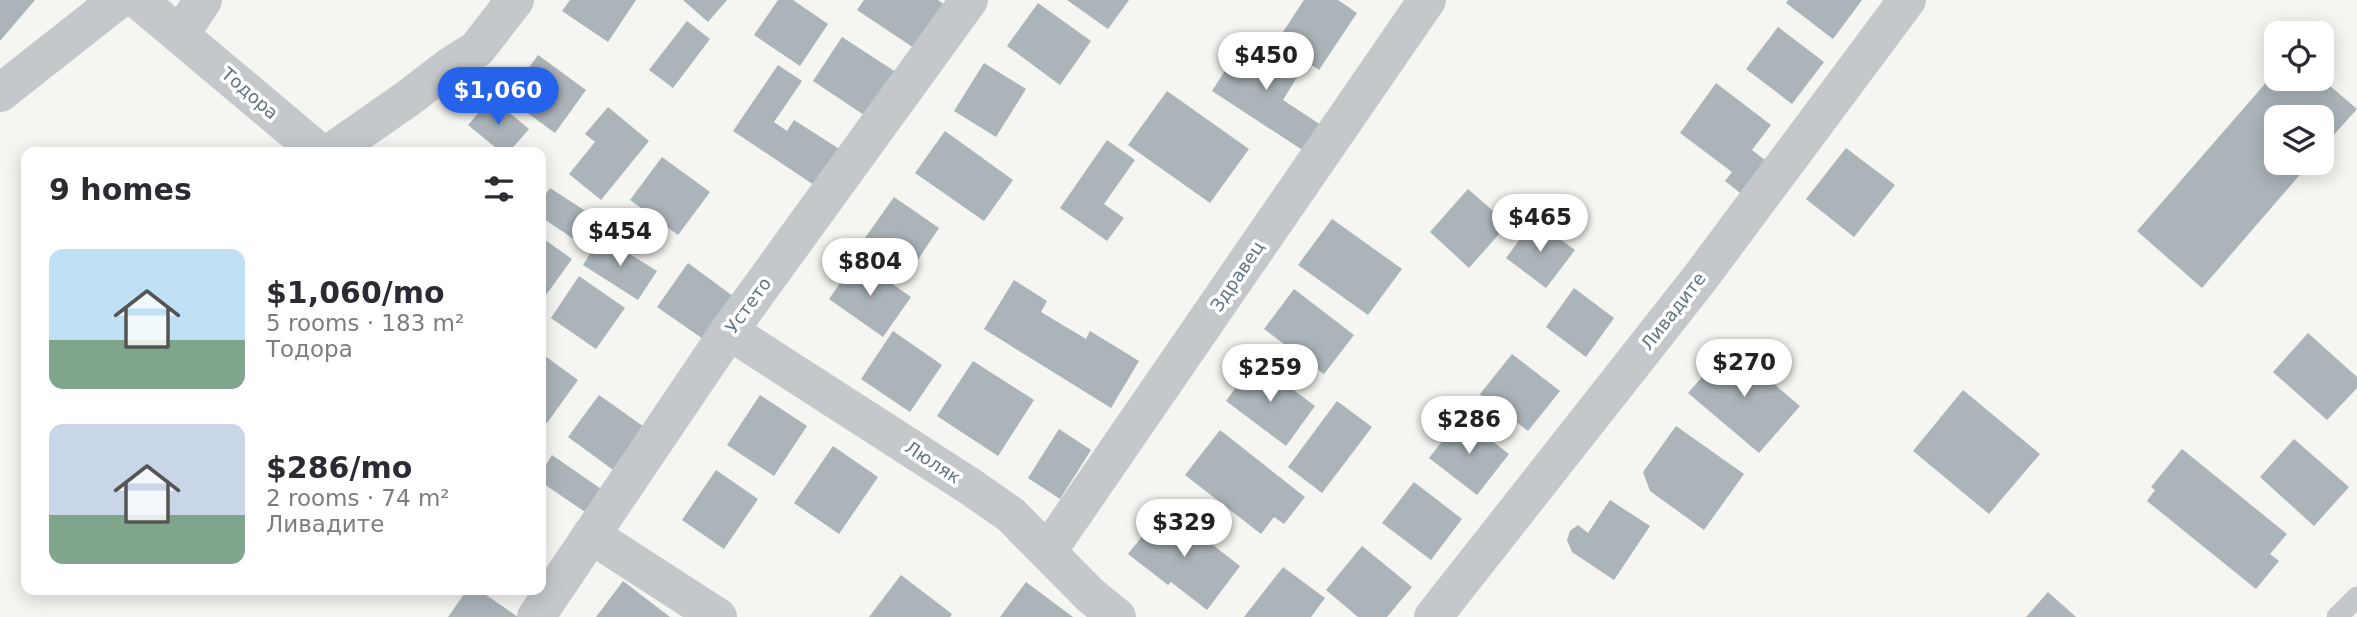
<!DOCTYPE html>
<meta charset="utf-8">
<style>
body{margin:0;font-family:"DejaVu Sans",sans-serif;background:#f2f2f3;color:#2b2b33;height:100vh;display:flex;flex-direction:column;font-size:26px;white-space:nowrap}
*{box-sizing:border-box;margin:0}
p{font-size:23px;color:#7c7c81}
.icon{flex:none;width:38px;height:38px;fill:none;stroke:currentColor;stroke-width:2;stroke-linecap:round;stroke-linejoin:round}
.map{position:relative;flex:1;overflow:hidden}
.details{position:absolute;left:21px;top:147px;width:525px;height:448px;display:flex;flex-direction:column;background:#fff;border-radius:14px;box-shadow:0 4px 18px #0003}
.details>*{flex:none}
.buttons{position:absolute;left:2264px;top:21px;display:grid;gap:14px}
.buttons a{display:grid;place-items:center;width:70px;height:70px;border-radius:14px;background:#fff;box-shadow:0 4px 18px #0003;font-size:35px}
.price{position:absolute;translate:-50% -60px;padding:0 16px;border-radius:24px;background:#fff;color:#222;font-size:23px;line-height:46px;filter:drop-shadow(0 2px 4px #0008)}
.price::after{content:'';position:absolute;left:50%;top:42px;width:21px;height:16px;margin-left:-10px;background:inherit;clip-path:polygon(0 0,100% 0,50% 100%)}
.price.selected{background:#2563eb;color:#fff}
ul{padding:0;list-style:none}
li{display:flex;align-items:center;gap:21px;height:175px;padding:0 28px}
li span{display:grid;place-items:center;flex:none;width:196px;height:140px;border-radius:14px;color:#555}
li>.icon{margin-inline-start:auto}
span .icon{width:84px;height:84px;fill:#fffc;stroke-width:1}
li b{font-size:30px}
h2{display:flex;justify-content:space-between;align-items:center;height:84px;padding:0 28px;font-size:30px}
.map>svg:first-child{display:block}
.building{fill:#abb4b9}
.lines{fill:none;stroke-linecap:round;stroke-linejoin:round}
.service{stroke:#c4c8cb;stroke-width:21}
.minor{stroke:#c4c8cb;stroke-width:38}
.labels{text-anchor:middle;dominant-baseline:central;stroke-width:7;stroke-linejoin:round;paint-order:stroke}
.street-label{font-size:18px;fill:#627585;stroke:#fff}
</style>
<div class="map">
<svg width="2357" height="617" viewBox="0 0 2357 617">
<rect width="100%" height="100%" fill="#f5f5f1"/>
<!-- building -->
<g class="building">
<path d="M0,0H35L0,41Z"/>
<path d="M570,0H636L608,42L562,11Z"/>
<path d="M683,0H727L708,22Z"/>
<path d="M778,0H793L828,24L800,66L754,35Z"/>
<path d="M864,0H938L946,6L917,50L857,10Z"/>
<path d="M1067,0H1129L1108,29Z"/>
<path d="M1304,0H1338L1357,13L1319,70L1277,41Z"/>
<path d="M1788,0H1862L1833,39L1786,3Z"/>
<path d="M1038,3L1091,41L1060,85L1007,46Z"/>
<path d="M687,21L710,39L673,88L649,70Z"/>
<path d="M1778,27L1824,62L1792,104L1746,69Z"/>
<path d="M1248,35L1302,69L1283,100L1321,125L1304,151L1212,91Z"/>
<path d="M842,37L902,76L873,121L813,81Z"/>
<path d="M538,55L586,90L555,133L507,98Z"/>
<path d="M984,63L1026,89L996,137L954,111Z"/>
<path d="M778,65L802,81L774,122L787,131L794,120L844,152L820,189L733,131Z"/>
<path d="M2277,70V79H2322L2357,109L2322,148V117H2277V163H2310L2202,288L2137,231Z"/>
<path d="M1716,83L1771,125L1752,150L1769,163L1744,196L1725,181L1732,172L1680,133Z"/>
<path d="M1167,91L1249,149L1210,203L1128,145Z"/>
<path d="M491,98L529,129L509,152H501L468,125Z"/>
<path d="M608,107L649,141L601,200L569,174L595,142L585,134Z"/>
<path d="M945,131L1013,180L984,221L915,173Z"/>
<path d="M1107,140L1135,160L1104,204L1124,218L1107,241L1060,208Z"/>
<path d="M1846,148L1895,185L1854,237L1806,199Z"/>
<path d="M662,157L710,192L678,235L630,200Z"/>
<path d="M550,188L601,221L584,246L541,217V201Z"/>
<path d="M1468,189L1508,224L1469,268L1430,232Z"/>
<path d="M894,197L939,228L911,270L865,238Z"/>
<path d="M1332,219L1402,269L1368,315L1298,265Z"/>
<path d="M1534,220L1575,250L1546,288L1506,258Z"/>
<path d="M601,236L657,271L638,300L583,265Z"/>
<path d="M541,237L572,259L541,302Z"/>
<path d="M857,259L911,297L883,337L829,299Z"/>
<path d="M688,263L737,299L706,341L657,307Z"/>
<path d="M579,276L625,308L596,349L551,318Z"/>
<path d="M1014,280L1047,301L1041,312L1086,339L1090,331L1139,361L1111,408L984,329Z"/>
<path d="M1574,288L1614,318L1586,357L1546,327Z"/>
<path d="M1294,289L1354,335L1324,374L1264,329Z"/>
<path d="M893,331L942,365L910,412L861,379Z"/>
<path d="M2308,333L2357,377V388L2327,420L2273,372Z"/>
<path d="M1729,346L1800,406L1759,453L1688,393Z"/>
<path d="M541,353L578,380L547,423L541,419Z"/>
<path d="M1512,354L1560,391L1528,431L1480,394Z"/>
<path d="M973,361L1034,400L998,456L937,416Z"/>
<path d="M1255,361L1315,406L1286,446L1226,401Z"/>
<path d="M1963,390L2040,454L1989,514L1913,451Z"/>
<path d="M599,395L647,429L616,472L568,437Z"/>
<path d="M760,395L807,426L774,476L727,445Z"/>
<path d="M1337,401L1372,427L1322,493L1288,467Z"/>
<path d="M1461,417L1509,454L1477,495L1429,458Z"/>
<path d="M1676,426L1744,474L1704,530L1650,491L1643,472Z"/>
<path d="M1059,429L1091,450L1060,499L1028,478Z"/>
<path d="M1220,430L1305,497L1284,524L1274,517L1261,534L1185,475Z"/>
<path d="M2294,439L2349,487L2314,526L2260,477Z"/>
<path d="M833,446L878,477L839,534L794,503Z"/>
<path d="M2182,449L2287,534L2270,554L2279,561L2256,589L2147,501L2155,490L2151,487Z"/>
<path d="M552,455L607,493L591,516L541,482V472Z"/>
<path d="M716,470L758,499L724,549L682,520Z"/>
<path d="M1414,482L1462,519L1431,560L1382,523Z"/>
<path d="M1610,500L1650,526L1614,580L1572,552L1567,540L1570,531L1578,525L1588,533Z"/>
<path d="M1165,508L1240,566L1207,610L1171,582L1168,585L1128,554Z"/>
<path d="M1362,546L1412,587L1387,617H1358L1326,590Z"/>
<path d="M1283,567L1325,598L1311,617H1244Z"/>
<path d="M901,575L952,614L950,617H869Z"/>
<path d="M623,581L670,617H596Z"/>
<path d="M1026,582L1073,617H1000Z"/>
<path d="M467,590H479L518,617H448Z"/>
<path d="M2048,592L2076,617H2026Z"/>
</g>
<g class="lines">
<!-- service -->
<path class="service" d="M2337,617L2357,597"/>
<!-- minor -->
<g class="minor">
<path d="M138,0L319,152"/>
<path d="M181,34L203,0"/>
<path d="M0,93L118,0"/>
<path d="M331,152L407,99L450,66L477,49L515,0"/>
<path d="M729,331L971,487L1011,515L1090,595L1117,617"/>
<path d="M591,535L718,617"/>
<path d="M1048,551L1427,0"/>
<path d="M536,617L729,331L969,0"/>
<path d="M1433,617L1700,278L1907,0"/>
</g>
</g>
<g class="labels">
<!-- street labels -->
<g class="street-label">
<text transform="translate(250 93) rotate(41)">Тодора</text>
<text transform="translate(1237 276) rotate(-56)">Здравец</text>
<text transform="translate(748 305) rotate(-54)">Устето</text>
<text transform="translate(1673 311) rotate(-52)">Ливадите</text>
<text transform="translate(933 462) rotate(33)">Люляк</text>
</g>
</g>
</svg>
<div class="buttons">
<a><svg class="icon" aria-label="locate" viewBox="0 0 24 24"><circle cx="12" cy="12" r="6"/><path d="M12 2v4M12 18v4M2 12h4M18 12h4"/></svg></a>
<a><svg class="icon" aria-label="layers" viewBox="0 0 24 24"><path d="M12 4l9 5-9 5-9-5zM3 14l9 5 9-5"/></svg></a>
</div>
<b class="price" style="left:1266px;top:92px">$450</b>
<b class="price selected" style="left:498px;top:127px">$1,060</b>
<b class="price" style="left:1540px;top:254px">$465</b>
<b class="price" style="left:620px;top:268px">$454</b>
<b class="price" style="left:870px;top:298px">$804</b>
<b class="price" style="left:1744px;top:399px">$270</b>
<b class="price" style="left:1270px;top:404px">$259</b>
<b class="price" style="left:1469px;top:456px">$286</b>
<b class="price" style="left:1184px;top:559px">$329</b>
<section class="details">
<h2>9 homes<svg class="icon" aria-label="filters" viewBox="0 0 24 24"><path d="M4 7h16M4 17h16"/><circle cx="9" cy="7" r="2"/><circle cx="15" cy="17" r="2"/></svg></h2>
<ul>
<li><span style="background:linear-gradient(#bfe0f5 65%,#7fa58c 0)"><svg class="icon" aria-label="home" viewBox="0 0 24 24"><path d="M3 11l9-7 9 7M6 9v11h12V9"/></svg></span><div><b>$1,060/mo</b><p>5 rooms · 183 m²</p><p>Тодора</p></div></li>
<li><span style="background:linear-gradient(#c9d6e8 65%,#7fa58c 0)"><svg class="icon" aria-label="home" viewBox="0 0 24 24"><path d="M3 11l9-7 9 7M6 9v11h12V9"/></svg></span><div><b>$286/mo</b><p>2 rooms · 74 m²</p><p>Ливадите</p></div></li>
</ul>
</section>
</div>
